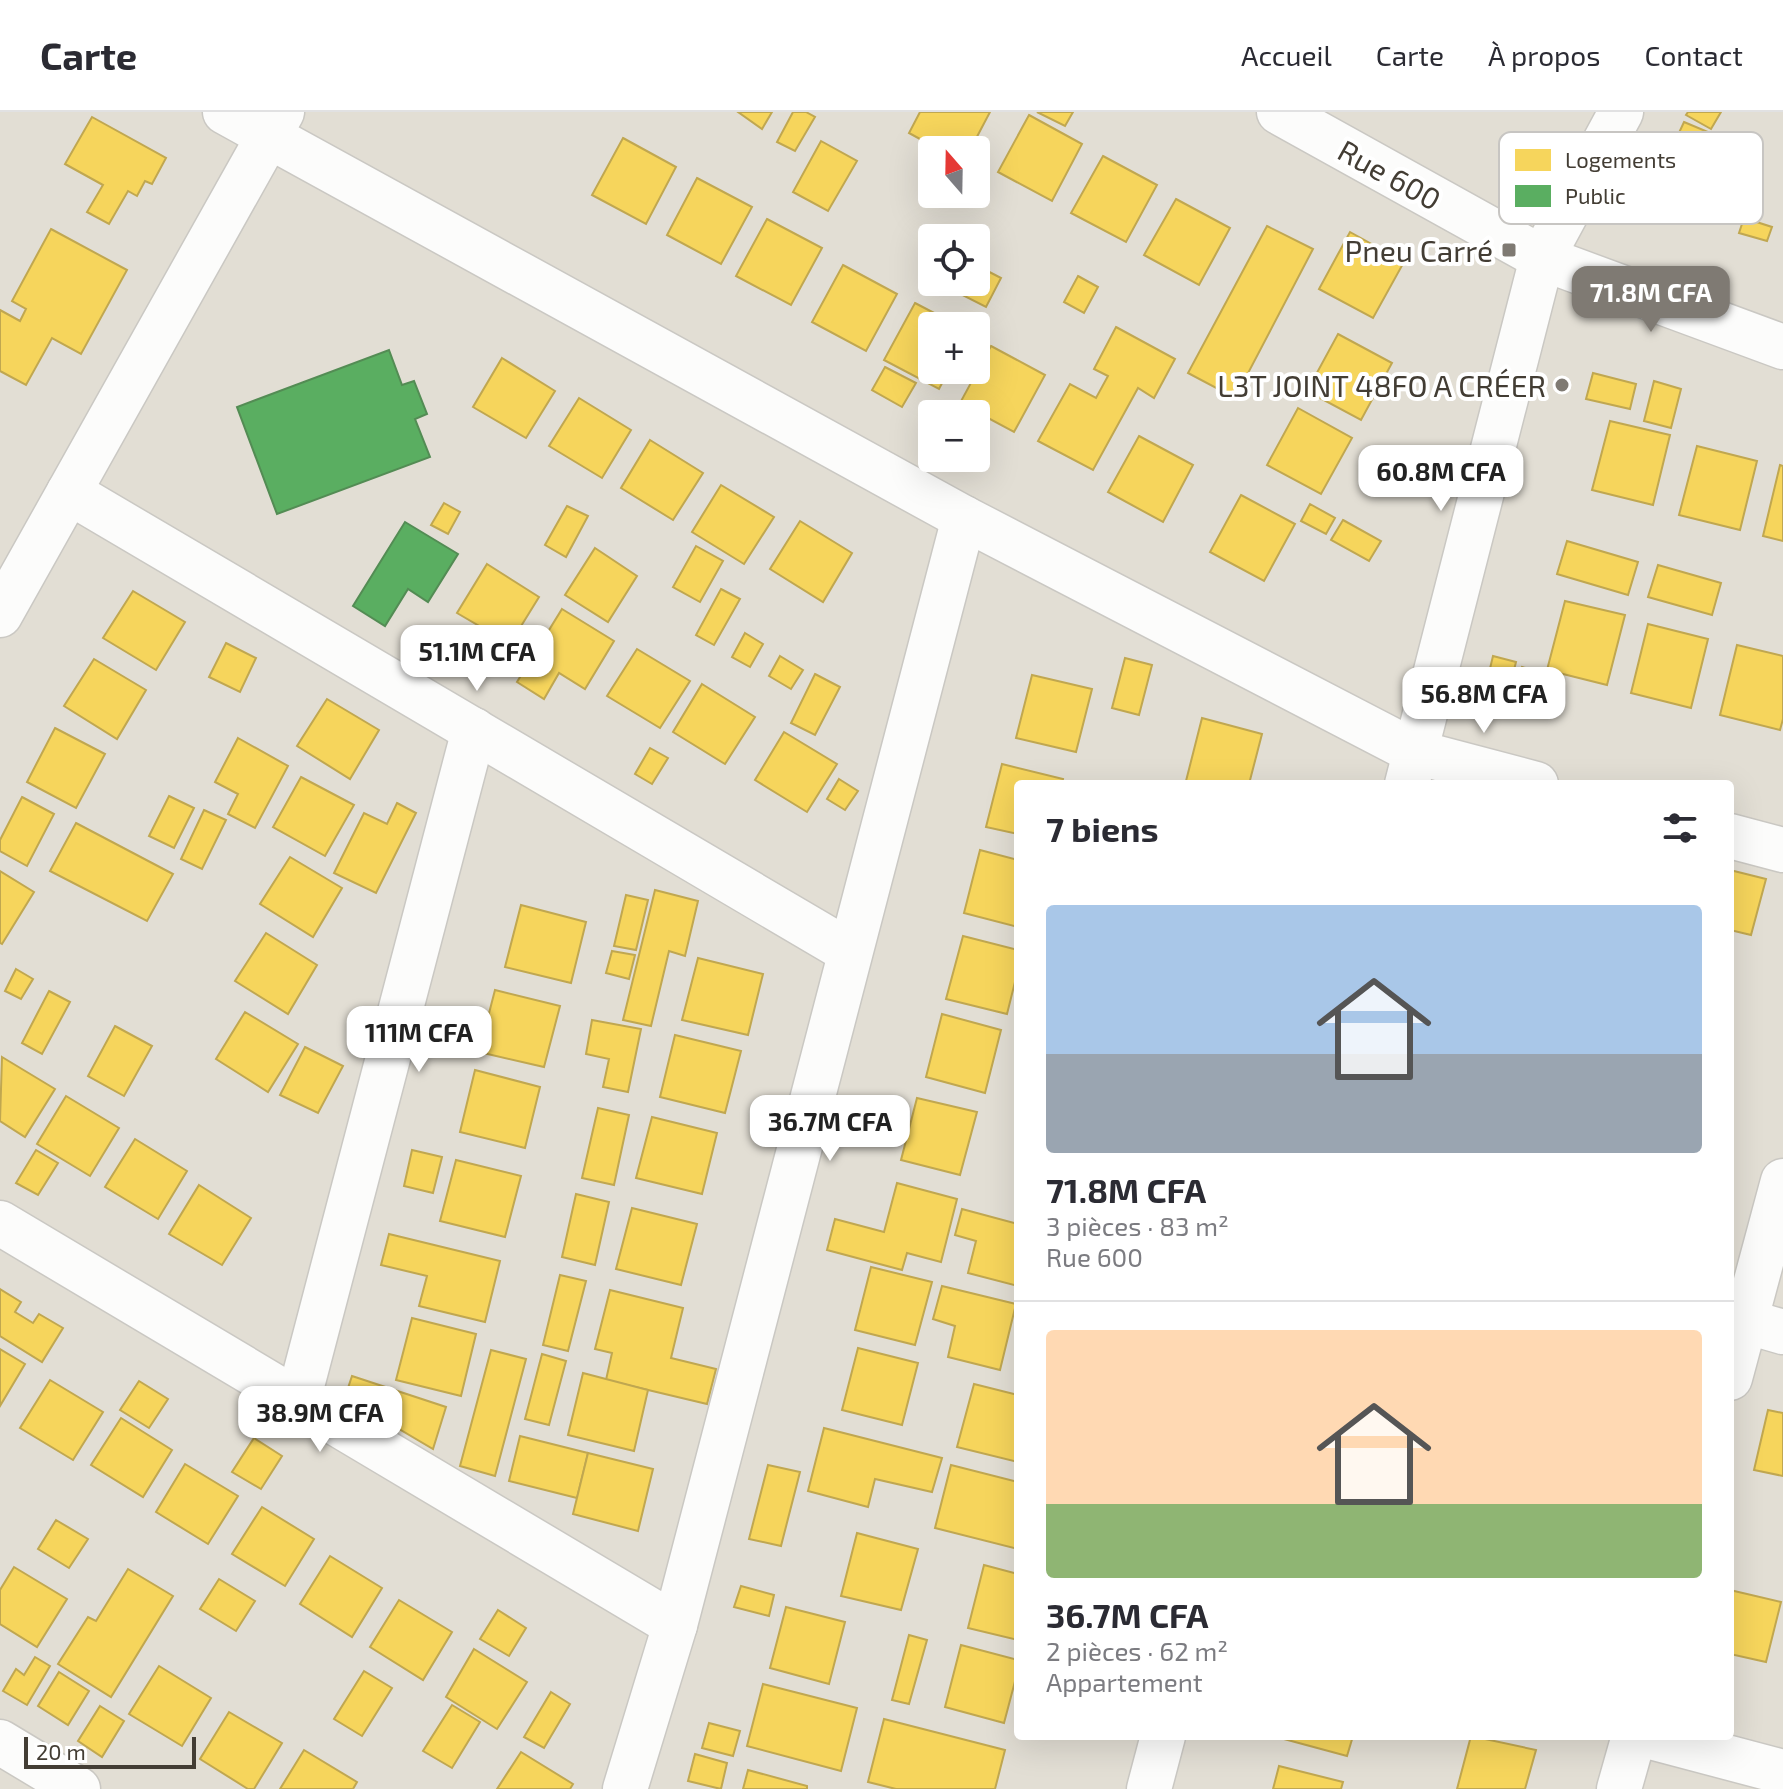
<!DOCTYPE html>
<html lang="fr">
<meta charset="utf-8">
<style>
body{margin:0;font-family:"Exo 2",sans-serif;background:#f7f7f7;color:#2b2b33;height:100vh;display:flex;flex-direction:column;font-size:30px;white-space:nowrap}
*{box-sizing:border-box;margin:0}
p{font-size:26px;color:#7c7c81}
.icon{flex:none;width:44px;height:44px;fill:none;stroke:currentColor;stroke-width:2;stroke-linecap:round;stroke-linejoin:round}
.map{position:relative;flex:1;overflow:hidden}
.details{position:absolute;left:1014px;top:668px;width:720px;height:960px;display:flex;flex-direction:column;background:#fff;border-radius:8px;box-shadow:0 8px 32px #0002}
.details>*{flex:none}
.needle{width:52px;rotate:340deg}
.controls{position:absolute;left:918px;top:24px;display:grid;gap:16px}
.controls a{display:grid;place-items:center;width:72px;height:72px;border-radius:8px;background:#fff;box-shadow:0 8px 32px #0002;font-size:40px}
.scale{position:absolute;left:24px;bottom:20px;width:172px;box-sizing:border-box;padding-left:8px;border:4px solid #433d34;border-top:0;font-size:22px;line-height:28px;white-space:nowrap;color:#433d34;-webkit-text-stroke:6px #fff;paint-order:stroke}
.price{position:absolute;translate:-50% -68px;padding:0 18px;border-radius:16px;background:#fff;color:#222;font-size:26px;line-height:52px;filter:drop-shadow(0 2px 4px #0008)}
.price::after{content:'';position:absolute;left:50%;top:48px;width:24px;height:18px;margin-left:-12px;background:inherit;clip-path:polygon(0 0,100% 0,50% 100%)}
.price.active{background:#7f7a73;color:#fff}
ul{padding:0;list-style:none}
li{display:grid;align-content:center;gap:16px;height:424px;padding:0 32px}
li+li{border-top:2px solid #e1e1e2}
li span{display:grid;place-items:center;height:248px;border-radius:8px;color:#555}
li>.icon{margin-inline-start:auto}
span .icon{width:144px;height:144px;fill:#fffc;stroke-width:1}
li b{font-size:34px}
h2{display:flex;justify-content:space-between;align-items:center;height:96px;padding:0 32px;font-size:34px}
header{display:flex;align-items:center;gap:48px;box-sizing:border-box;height:112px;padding:0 40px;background:#fff;border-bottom:2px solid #e1e1e2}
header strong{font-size:38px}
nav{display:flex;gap:44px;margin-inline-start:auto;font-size:28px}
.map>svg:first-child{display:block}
.residential{fill:#e2ded4;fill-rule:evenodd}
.homes{fill:#f6d55c;stroke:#c0a750;stroke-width:2}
.public{fill:#5aae61;stroke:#538c54;stroke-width:2}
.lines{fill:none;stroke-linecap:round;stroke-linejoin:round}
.minor-casing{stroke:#cac8c3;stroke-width:47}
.minor{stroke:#fcfcfb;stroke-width:44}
.poi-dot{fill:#7f7a73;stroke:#fff;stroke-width:3}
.labels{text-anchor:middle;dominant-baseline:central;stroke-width:8;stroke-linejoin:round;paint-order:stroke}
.street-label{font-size:30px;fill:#433d34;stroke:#fff}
.poi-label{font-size:30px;fill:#433d34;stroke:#fff;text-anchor:end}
.key{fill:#fff;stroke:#c7c5c2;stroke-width:2}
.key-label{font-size:22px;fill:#433d34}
</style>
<header>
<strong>Carte</strong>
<nav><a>Accueil</a><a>Carte</a><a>À propos</a><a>Contact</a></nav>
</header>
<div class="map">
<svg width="1783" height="1677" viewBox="0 0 1783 1677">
<rect width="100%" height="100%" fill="#eeece7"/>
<!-- residential -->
<path class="residential" d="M0,0H1783V1677H0ZM932,38H976V82H932ZM932,126H976V170H932ZM932,214H976V258H932ZM932,302H976V346H932ZM1018,672H1730V1624H1018Z"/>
<!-- homes -->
<g class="homes">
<path d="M738,0H772L762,17Z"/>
<path d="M793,0H806L815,5L795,39L777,30Z"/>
<path d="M920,0H990L970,38H940L909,21Z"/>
<path d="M1037,0H1073L1065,14Z"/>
<path d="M1688,0H1721L1711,17L1686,3Z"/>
<path d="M1029,3L1082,32L1052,89L998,60Z"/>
<path d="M92,5L166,46L152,72L145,69L137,84L128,79L109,112L87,100L103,73L65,52Z"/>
<path d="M1684,10L1708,20L1694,51L1670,40Z"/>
<path d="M623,26L676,55L646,112L592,83Z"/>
<path d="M821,29L857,49L828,99L793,80Z"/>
<path d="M1103,44L1157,73L1126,130L1071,101Z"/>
<path d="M697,66L752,95L721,152L667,123Z"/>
<path d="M1176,87L1230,116L1199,173L1144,143Z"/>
<path d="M1744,106L1772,115L1767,129L1739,121Z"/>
<path d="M767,107L822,136L791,193L736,164Z"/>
<path d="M1267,114L1313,137L1235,286L1188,261Z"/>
<path d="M51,117L127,158L81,242L52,226L26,273L0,259V198L20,209L26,197L12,189Z"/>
<path d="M1350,120L1404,150L1373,206L1319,177Z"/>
<path d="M843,153L897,182L866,239L812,210Z"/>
<path d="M976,153L1001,166L986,195L937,170H976Z"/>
<path d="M1078,164L1098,175L1084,201L1064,190Z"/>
<path d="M915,191L959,214H932V258H949L939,277L884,248Z"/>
<path d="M1116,215L1175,247L1154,286L1138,276L1093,358L1038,329L1070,272L1096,286L1108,264L1094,257Z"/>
<path d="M1338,222L1392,251L1361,308L1307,279Z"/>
<path d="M991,234L1045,263L1014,320L960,291Z"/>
<path d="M502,246L555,279L526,326L473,295Z"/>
<path d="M885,255L916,271L902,295L872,278Z"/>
<path d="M1593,261L1636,272L1630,297L1586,287Z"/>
<path d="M1654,269L1681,277L1671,316L1644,309Z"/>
<path d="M579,286L631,318L602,366L549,334Z"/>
<path d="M1298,296L1352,326L1321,382L1267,353Z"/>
<path d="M1610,309L1670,323L1653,393L1592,378Z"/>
<path d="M1139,324L1193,353L1163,410L1108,380Z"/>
<path d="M650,328L703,361L673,408L621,376Z"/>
<path d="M1697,334L1757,349L1740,418L1679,403Z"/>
<path d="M1780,353L1783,354V429L1763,424Z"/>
<path d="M721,373L774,405L744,452L692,420Z"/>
<path d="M1241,383L1295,412L1264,469L1210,440Z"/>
<path d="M444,391L460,400L448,422L431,413Z"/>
<path d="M1310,392L1335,406L1326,422L1301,409Z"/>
<path d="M567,394L588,404L566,445L545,433Z"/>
<path d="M1343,408L1381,429L1369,449L1331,428Z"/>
<path d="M800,409L852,441L823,490L770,457Z"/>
<path d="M1567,429L1638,450L1628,483L1557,462Z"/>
<path d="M696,434L723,449L700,490L673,475Z"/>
<path d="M595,436L637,464L608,510L565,483Z"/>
<path d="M487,452L539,485L510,532L457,501Z"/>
<path d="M1658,453L1721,471L1712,503L1648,485Z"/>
<path d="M721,477L740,487L714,533L696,523Z"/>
<path d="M133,479L185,510L156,558L103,526Z"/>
<path d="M1565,489L1625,503L1607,573L1547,558Z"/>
<path d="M562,497L614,529L585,577L559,561L544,587L517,570Z"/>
<path d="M1648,512L1708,527L1691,596L1631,581Z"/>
<path d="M745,521L763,532L750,555L732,545Z"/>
<path d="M226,531L256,546L240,580L209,565Z"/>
<path d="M1737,533L1783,544V607L1780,618L1720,603Z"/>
<path d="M637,537L690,569L660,616L607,584Z"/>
<path d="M780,544L803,558L791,577L769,564Z"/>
<path d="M1493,544L1516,550L1511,570L1488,565Z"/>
<path d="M1125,546L1152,553L1139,603L1112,596Z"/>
<path d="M94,547L146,578L117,627L64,594Z"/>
<path d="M1522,555L1548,563L1542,580L1516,572Z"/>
<path d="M815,562L840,575L815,623L791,611Z"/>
<path d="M1032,563L1092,577L1076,640L1016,626Z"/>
<path d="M702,572L755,605L725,652L673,620Z"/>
<path d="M327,587L379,618L350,667L297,634Z"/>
<path d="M1202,606L1262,622L1249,672H1198L1186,669Z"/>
<path d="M55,616L105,642L76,696L27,670Z"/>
<path d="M784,620L837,652L807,700L755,668Z"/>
<path d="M238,626L288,654L255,716L228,702L238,682L215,670Z"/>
<path d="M650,636L668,646L652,672L635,662Z"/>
<path d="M1002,652L1063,667L1062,672H1018V722L986,715Z"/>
<path d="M301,665L354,693L325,744L273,715Z"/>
<path d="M839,667L858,679L845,698L827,687Z"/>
<path d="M169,684L194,696L174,736L149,724Z"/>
<path d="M22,685L54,702L27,754L0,739V728Z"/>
<path d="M397,691L416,701L376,781L334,761L364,701L387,712Z"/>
<path d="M204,698L226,708L202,757L181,747Z"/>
<path d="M76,711L173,762L147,809L50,759Z"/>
<path d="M980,738L1018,748V815L964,801Z"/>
<path d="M290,745L342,776L313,825L260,792Z"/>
<path d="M1730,758L1766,767L1751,823L1730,818Z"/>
<path d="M0,759L34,780L2,832L0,831Z"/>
<path d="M655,778L698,789L685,844L669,839L651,914L623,908Z"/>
<path d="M626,783L648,788L636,838L614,834Z"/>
<path d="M521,793L586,810L571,871L505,855Z"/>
<path d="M266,821L317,853L288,902L235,869Z"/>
<path d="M963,824L1018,838V858L1007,902L946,887Z"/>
<path d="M612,839L635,843L629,867L606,861Z"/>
<path d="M698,846L763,862L748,923L682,908Z"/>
<path d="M16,857L33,867L21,887L5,879Z"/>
<path d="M495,878L560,894L544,955L479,940Z"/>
<path d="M49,879L70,890L42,942L22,931Z"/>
<path d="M245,900L298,932L268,980L216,947Z"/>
<path d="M942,902L1001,918L985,981L926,965Z"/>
<path d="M592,908L641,917L628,980L603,975L609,947L586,942Z"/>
<path d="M115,914L152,934L124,984L88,964Z"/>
<path d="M675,923L741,939L725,1001L660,985Z"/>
<path d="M305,935L343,954L318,1001L280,983Z"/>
<path d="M2,945L55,977L25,1025L0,1009Z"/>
<path d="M475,958L540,975L525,1036L460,1020Z"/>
<path d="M66,984L119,1016L90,1064L37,1032Z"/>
<path d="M917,986L977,1000L960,1063L901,1048Z"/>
<path d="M598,996L629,1003L614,1073L582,1066Z"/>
<path d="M652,1005L717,1021L702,1082L636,1066Z"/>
<path d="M135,1027L187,1059L158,1107L105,1075Z"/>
<path d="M36,1038L58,1051L38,1083L16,1071Z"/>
<path d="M412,1038L442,1045L433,1081L404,1074Z"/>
<path d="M456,1048L521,1064L505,1125L440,1109Z"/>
<path d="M897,1071L957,1087L941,1150L907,1141L902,1158L827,1138L835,1107L884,1120Z"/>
<path d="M199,1073L251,1106L222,1153L169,1122Z"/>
<path d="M576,1082L609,1090L595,1153L562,1145Z"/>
<path d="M632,1096L697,1112L681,1173L616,1157Z"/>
<path d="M962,1097L1018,1112V1174L968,1161L976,1129L955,1123Z"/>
<path d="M389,1122L500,1149L485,1210L419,1194L427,1164L381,1153Z"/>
<path d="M871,1155L932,1170L915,1233L855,1218Z"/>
<path d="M560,1163L586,1169L568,1239L543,1233Z"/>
<path d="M942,1174L1016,1192L1000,1258L948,1245L955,1214L933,1207Z"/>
<path d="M0,1177L21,1190L15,1200L33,1211L39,1202L63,1216L42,1250L0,1224Z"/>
<path d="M610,1178L683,1196L671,1246L716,1257L707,1292L606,1268L612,1241L595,1237Z"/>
<path d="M412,1206L476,1222L461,1284L396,1268Z"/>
<path d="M858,1236L918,1251L902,1313L842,1298Z"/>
<path d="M0,1237L25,1252L0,1294Z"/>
<path d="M491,1238L526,1247L495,1364L460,1354Z"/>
<path d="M542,1242L566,1249L549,1313L525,1307Z"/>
<path d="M583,1261L648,1278L634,1339L568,1323Z"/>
<path d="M352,1264L446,1295L433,1337L345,1285Z"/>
<path d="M50,1268L103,1300L73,1348L20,1316Z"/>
<path d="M139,1269L168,1287L149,1316L120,1298Z"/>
<path d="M974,1272L1018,1283V1350L957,1335Z"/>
<path d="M1768,1298L1783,1301V1364L1754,1358Z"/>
<path d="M121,1306L172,1338L143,1385L91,1353Z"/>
<path d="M824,1316L942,1346L932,1380L875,1367L868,1395L808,1379Z"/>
<path d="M520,1324L588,1341L577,1386L509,1369Z"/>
<path d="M254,1326L282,1344L261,1377L232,1360Z"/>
<path d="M588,1341L653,1357L638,1419L573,1402Z"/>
<path d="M185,1352L238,1384L208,1432L156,1400Z"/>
<path d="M768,1353L800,1360L781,1434L749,1427Z"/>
<path d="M951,1353L1018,1370V1437L935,1416Z"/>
<path d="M262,1395L314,1427L285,1474L232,1442Z"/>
<path d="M56,1408L88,1427L69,1456L38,1437Z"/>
<path d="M857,1421L918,1437L901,1498L841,1484Z"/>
<path d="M330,1444L382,1476L352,1525L300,1492Z"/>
<path d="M984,1453L1018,1462V1528L968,1516Z"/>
<path d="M14,1455L67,1487L37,1535L0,1512V1478Z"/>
<path d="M128,1457L173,1484L111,1585L58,1552L88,1505L96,1509Z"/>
<path d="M219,1467L255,1489L236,1519L200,1497Z"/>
<path d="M741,1474L774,1483L769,1504L734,1495Z"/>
<path d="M1730,1478L1781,1490L1766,1550L1730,1542Z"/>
<path d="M399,1488L452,1520L423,1568L370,1535Z"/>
<path d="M786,1495L845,1510L829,1572L770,1556Z"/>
<path d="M498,1498L526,1516L509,1544L480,1527Z"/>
<path d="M909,1523L927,1528L909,1592L892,1588Z"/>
<path d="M961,1533L1018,1548V1558L1004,1611L945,1595Z"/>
<path d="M474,1537L527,1570L497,1617L446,1585Z"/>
<path d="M35,1545L50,1554L27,1593L3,1579L16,1557L24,1563Z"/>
<path d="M159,1554L211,1586L182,1634L129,1602Z"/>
<path d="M364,1559L392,1576L362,1624L334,1607Z"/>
<path d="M59,1560L89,1579L68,1613L38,1594Z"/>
<path d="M763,1572L857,1596L841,1659L747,1634Z"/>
<path d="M551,1580L570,1592L544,1636L524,1625Z"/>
<path d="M452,1593L480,1610L452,1656L423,1639Z"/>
<path d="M100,1594L124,1609L102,1645L78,1629Z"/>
<path d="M229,1600L282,1631L254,1677H248L200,1647Z"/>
<path d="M884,1607L1005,1638L995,1677H896L868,1670Z"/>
<path d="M709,1611L740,1619L733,1644L702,1636Z"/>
<path d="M1285,1624H1353L1347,1644L1284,1627Z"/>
<path d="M1471,1624L1536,1638L1525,1677H1457Z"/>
<path d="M304,1638L357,1670L353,1677H280Z"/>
<path d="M521,1640L573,1672L570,1677H497Z"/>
<path d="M695,1642L727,1651L721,1677L688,1669Z"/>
<path d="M1279,1654L1343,1670L1341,1677H1273Z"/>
<path d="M748,1658L807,1674V1677H743Z"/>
</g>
<!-- public -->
<g class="public">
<path d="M389,238L402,273L414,269L427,302L415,307L430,345L277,402L237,295Z"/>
<path d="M405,410L458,442L428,490L408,477L385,514L353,494Z"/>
</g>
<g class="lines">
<!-- minor casing -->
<g class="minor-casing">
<g id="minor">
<path d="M225,0L964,406L1415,640L1536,672"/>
<path d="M1279,0L1542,146L1783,235"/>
<path d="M69,380L850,840"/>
<path d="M0,503L282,0"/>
<path d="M1407,672L1542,146L1621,0"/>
<path d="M1730,724L1783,738"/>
<path d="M0,1111L675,1513"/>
<path d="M1745,1209L1783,1220"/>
<path d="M1730,1266L1783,1069"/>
<path d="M298,1289L474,618"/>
<path d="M1647,1624L1783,1660"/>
<path d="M0,1630L78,1677"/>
<path d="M625,1677L675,1513L964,406"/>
<path d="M1149,1677L1163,1624"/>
<path d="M1619,1677L1634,1624"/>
</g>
</g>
<!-- minor -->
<use href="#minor" class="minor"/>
</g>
<!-- markers -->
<g class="poi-dot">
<rect x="1501" y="130" width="16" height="16" rx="4"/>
<circle cx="1562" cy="273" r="8"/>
</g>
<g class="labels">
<!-- street labels -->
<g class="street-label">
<text transform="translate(1390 62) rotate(29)">Rue 600</text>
</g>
<!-- poi labels -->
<g class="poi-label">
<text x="1493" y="138">Pneu Carré</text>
<text x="1546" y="273">L3T JOINT 48FO A CRÉER</text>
</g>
</g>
<!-- legend -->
<rect x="1499" y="20" width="264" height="92" rx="12" class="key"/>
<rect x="1515" y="37" width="36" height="22" fill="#f6d55c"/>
<rect x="1515" y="73" width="36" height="22" fill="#5aae61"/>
<g class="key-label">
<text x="1565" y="56">Logements</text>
<text x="1565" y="92">Public</text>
</g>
</svg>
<div class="controls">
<a><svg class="needle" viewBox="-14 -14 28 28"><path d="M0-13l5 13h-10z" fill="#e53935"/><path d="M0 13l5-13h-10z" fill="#7c7c81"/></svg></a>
<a><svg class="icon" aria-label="locate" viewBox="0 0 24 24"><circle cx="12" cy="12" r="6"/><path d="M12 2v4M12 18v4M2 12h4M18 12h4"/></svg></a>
<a>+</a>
<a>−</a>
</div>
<div class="scale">20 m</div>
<b class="price active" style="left:1651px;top:222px">71.8M CFA</b>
<b class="price" style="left:1441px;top:401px">60.8M CFA</b>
<b class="price" style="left:477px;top:581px">51.1M CFA</b>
<b class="price" style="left:1484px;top:623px">56.8M CFA</b>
<b class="price" style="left:419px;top:962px">111M CFA</b>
<b class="price" style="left:830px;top:1051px">36.7M CFA</b>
<b class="price" style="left:320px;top:1342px">38.9M CFA</b>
<section class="details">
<h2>7 biens<svg class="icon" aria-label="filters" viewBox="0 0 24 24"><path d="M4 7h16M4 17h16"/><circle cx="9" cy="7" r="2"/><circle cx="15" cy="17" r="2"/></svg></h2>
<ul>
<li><span style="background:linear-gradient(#a9c7e8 60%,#9aa5b1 0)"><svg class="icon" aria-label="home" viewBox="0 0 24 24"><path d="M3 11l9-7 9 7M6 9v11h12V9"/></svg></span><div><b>71.8M CFA</b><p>3 pièces · 83 m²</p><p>Rue 600</p></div></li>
<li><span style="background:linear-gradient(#ffd9b3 70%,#8fb573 0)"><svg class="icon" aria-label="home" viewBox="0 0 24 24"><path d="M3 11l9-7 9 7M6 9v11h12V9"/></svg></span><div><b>36.7M CFA</b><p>2 pièces · 62 m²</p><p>Appartement</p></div></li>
</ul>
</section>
</div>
